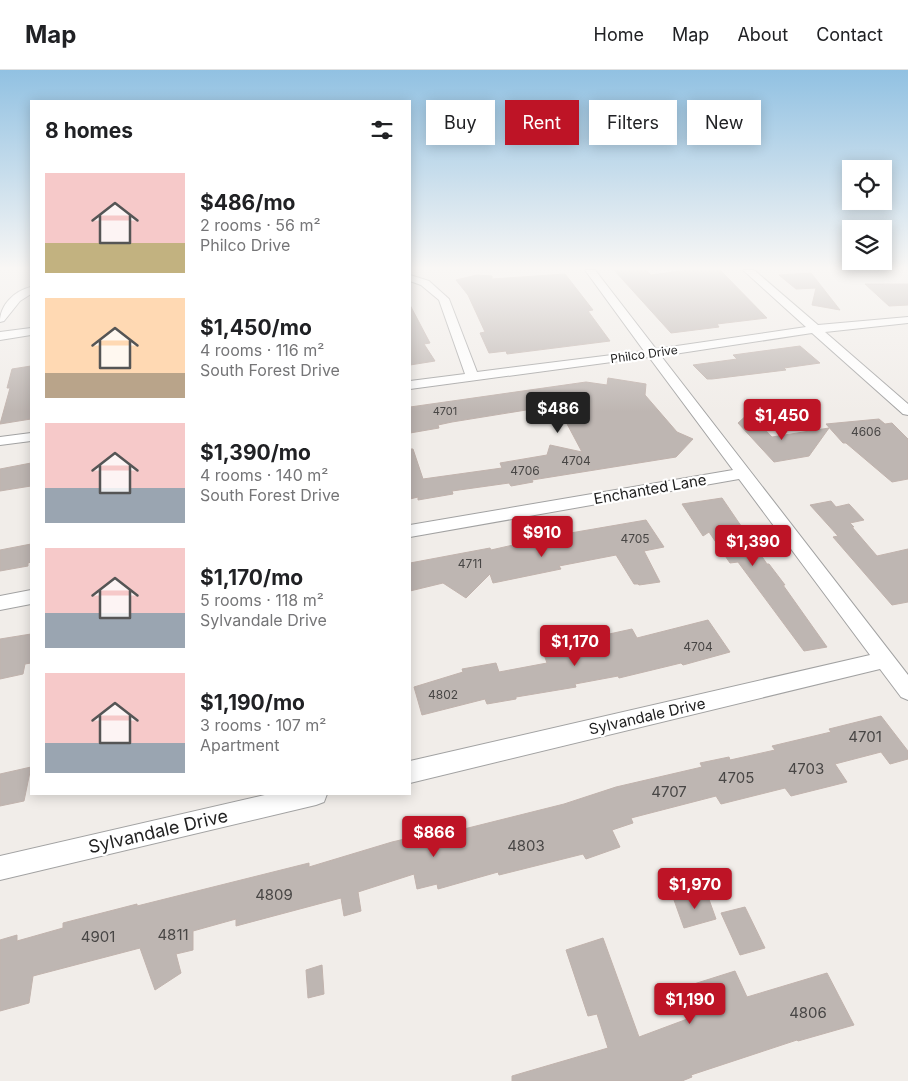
<!DOCTYPE html>
<meta charset="utf-8">
<style>
body{margin:0;font-family:Inter,sans-serif;background:#f6f6f6;color:#202124;height:100vh;display:flex;flex-direction:column;font-size:19px;white-space:nowrap}
*{box-sizing:border-box;margin:0}
p{font-size:16px;color:#757577}
.icon{flex:none;width:28px;height:28px;fill:none;stroke:currentColor;stroke-width:2;stroke-linecap:round;stroke-linejoin:round}
.map{position:relative;flex:1;overflow:hidden}
.panel{position:absolute;left:30px;top:30px;width:381px;height:695px;display:flex;flex-direction:column;background:#fff;border-radius:0px;box-shadow:0 2px 12px #0003}
.panel>*{flex:none}
.hud{position:absolute;left:426px;top:30px;width:406px;height:45px;display:flex;gap:10px}
.tools{position:absolute;left:842px;top:90px;display:grid;gap:10px}
.tools a{display:grid;place-items:center;width:50px;height:50px;border-radius:0px;background:#fff;box-shadow:0 2px 12px #0003;font-size:25px}
.price{position:absolute;translate:-50% -42px;padding:0 11px;border-radius:5px;background:#be1426;color:#fff;font-size:16px;line-height:32px;filter:drop-shadow(0 1px 2px #0008)}
.price::after{content:'';position:absolute;left:50%;top:30px;width:15px;height:11px;margin-left:-8px;background:inherit;clip-path:polygon(0 0,100% 0,50% 100%)}
.price.selected{background:#222;color:#fff}
ul{padding:0;list-style:none}
li{display:flex;align-items:center;gap:15px;height:125px;padding:0 15px}
li span{display:grid;place-items:center;flex:none;width:140px;height:100px;border-radius:0px;color:#555}
li>.icon{margin-inline-start:auto}
span .icon{width:60px;height:60px;fill:#fffc;stroke-width:1}
li b{font-size:21px}
h2{display:flex;justify-content:space-between;align-items:center;height:60px;padding:0 15px;font-size:21px}
.pill{padding:0 18px;border-radius:0px;background:#fff;box-shadow:0 2px 12px #0003;font-size:18px;line-height:45px}
.pill.selected{background:#be1426;color:#fff}
header{display:flex;align-items:center;gap:30px;box-sizing:border-box;height:70px;padding:0 25px;background:#fff;border-bottom:1px solid #e0e0e0}
header strong{font-size:24px}
nav{display:flex;gap:28px;margin-inline-start:auto;font-size:18px}
.map>svg:first-child{display:block}
.building{fill:#beb6b2;stroke:#c1b3ad}
.lines{fill:none;stroke-linecap:round;stroke-linejoin:round}
.street-casing{stroke:#a2a2a2;stroke-width:2}
.street{fill:#fff;fill-rule:evenodd}
.labels{text-anchor:middle;dominant-baseline:central;stroke-width:4.5;stroke-linejoin:round;paint-order:stroke}
.far-number-label{font-size:11px;fill:#484645}
.far-street-label{font-size:12px;fill:#212121;stroke:#fff}
.number-label{font-size:12px;fill:#484645}
.street-label{font-size:15px;fill:#212121;stroke:#fff}
.near-number-label{font-size:15px;fill:#484645}
.near-street-label{font-size:18px;fill:#212121;stroke:#fff}
</style>
<header>
<strong>Map</strong>
<nav><a>Home</a><a>Map</a><a>About</a><a>Contact</a></nav>
</header>
<div class="map">
<svg width="908" height="1011" viewBox="0 0 908 1011">
<rect width="100%" height="100%" fill="#f1ede9"/>
<!-- building -->
<g class="building">
<path d="M614,200H646L651,205L688,200H720L767,248L717,254L719,257L671,263Z"/>
<path d="M811,203L822,217L840,240L812,235L816,218L796,219L779,205Z"/>
<path d="M565,204L593,240L588,241L610,271L507,284L506,281L489,283L480,263L485,262L468,225L456,210L477,205L492,206V209Z"/>
<path d="M865,214H908V235L889,236Z"/>
<path d="M410,235L430,273L424,274L435,291L410,295Z"/>
<path d="M800,276L820,293L784,298L786,300L712,309H707L693,295L737,289L733,285Z"/>
<path d="M31,296V349L0,354L10,318H7L12,299Z"/>
<path d="M608,308L646,314L645,325L677,362L693,369L676,387L532,410L533,412L511,416L509,413L452,421L453,424L418,430V427L410,429V379H413L423,409L502,398L500,393L547,385L550,375L582,382L557,335L452,352L438,355L439,358L410,363V337L586,312L607,315Z"/>
<path d="M749,343L772,367L829,358L809,386L774,392L738,353Z"/>
<path d="M879,349L885,354L892,353L908,369V409L892,412L846,373H843L826,354Z"/>
<path d="M31,393V416L0,421V399Z"/>
<path d="M722,428L767,494H769L785,515H783L827,577L804,581L738,492L730,493L709,462L703,466L682,434Z"/>
<path d="M831,431L836,437L849,434L864,450L850,453L854,457H852L877,486L908,479V532L892,535L833,467L838,466L810,435Z"/>
<path d="M646,450L664,477L644,481L660,512L639,515L638,514H634L616,485L559,496L561,499L493,513L490,504L466,528L443,513L410,521V493L490,478L491,480L553,466Z"/>
<path d="M31,474V492L28,493V496L0,501V480Z"/>
<path d="M708,550L730,582L683,595L681,593L619,608L618,606L575,614L576,617L516,627V629L487,634L485,629L422,645L414,617L463,602L462,599L496,593L499,602L547,593L542,579L601,569L600,566L632,559L637,568Z"/>
<path d="M31,564V593L25,594L23,604L0,609V569Z"/>
<path d="M881,646L908,681V689L890,694L881,682L835,694L847,712L791,726L785,718L721,734L716,726L631,748L633,753L612,760L620,777L586,789L583,784L499,805L498,802L438,819L437,814L417,819L414,804L358,822L361,841L344,846L341,828L236,856V849L193,861V880L176,884L181,903L155,920L140,878L33,906L29,933L0,941V870L17,865V871L63,858V853L137,834V836L309,793V797L392,772L447,759L448,763L564,734L616,717L702,697L700,693L729,687L730,690L775,680L772,676L831,662L829,659Z"/>
<path d="M31,697L24,731L0,736V704Z"/>
<path d="M707,824L716,849L684,858L674,830Z"/>
<path d="M745,837L765,878L740,885L721,843Z"/>
<path d="M603,868L639,967L690,948L678,919L735,901L747,927L827,903L854,955L798,971L797,970L691,1005L692,1007L682,1011H512V1006L608,978L597,944L588,946L566,880Z"/>
<path d="M322,895L324,924L308,928L306,900Z"/>
</g>
<g class="lines">
<!-- street casing -->
<g class="street-casing">
<g id="street">
<path d="M585,200H595L656,279L806,257L743,200H754L818,255L908,247V253L825,262L908,334V345L903,344L812,263L661,286L908,605V630L901,627L880,599L410,713V691L870,585L739,409L410,467V455L733,400L649,287L410,319V311L465,304L439,230L421,215L410,211V205L429,211L449,229L477,302L644,281Z"/>
<path d="M31,217V224L20,231L4,251L0,252C0,235 14,221 31,217Z"/>
<path d="M31,258V265L0,270V262Z"/>
<path d="M31,363V371L0,375V367Z"/>
<path d="M31,520V534L0,540V526Z"/>
<path d="M269,724H327L324,732L316,735L0,810V786Z"/>
</g>
</g>
<!-- street -->
<use href="#street" class="street"/>
</g>
<!-- sky -->
<linearGradient id="sky" x2="0" y2="1"><stop stop-color="#91c1e2"/><stop offset="0.58" stop-color="#f9f7f5"/><stop offset="1" stop-color="#f9f7f5" stop-opacity="0"/></linearGradient>
<rect width="908" height="342" fill="url(#sky)"/>
<g class="labels">
<!-- far-number labels -->
<g class="far-number-label">
<text x="445" y="341">4701</text>
</g>
<!-- far-street labels -->
<g class="far-street-label">
<text transform="translate(644 284) rotate(-8)">Philco Drive</text>
</g>
<!-- number labels -->
<g class="number-label">
<text x="866" y="361">4606</text>
<text x="576" y="390">4704</text>
<text x="525" y="400">4706</text>
<text x="635" y="468">4705</text>
<text x="470" y="493">4711</text>
<text x="698" y="576">4704</text>
<text x="443" y="624">4802</text>
</g>
<!-- street labels -->
<g class="street-label">
<text transform="translate(650 419) rotate(-10)">Enchanted Lane</text>
<text transform="translate(647 646) rotate(-13)">Sylvandale Drive</text>
</g>
<!-- near-number labels -->
<g class="near-number-label">
<text x="865" y="666">4701</text>
<text x="806" y="698">4703</text>
<text x="736" y="707">4705</text>
<text x="669" y="721">4707</text>
<text x="526" y="775">4803</text>
<text x="274" y="824">4809</text>
<text x="173" y="864">4811</text>
<text x="98" y="866">4901</text>
<text x="808" y="942">4806</text>
</g>
<!-- near-street labels -->
<g class="near-street-label">
<text transform="translate(158 761) rotate(-13)">Sylvandale Drive</text>
</g>
</g>
</svg>
<div class="tools">
<a><svg class="icon" aria-label="locate" viewBox="0 0 24 24"><circle cx="12" cy="12" r="6"/><path d="M12 2v4M12 18v4M2 12h4M18 12h4"/></svg></a>
<a><svg class="icon" aria-label="layers" viewBox="0 0 24 24"><path d="M12 4l9 5-9 5-9-5zM3 14l9 5 9-5"/></svg></a>
</div>
<b class="price selected" style="left:558px;top:364px">$486</b>
<b class="price" style="left:782px;top:371px">$1,450</b>
<b class="price" style="left:542px;top:488px">$910</b>
<b class="price" style="left:753px;top:497px">$1,390</b>
<b class="price" style="left:575px;top:597px">$1,170</b>
<b class="price" style="left:434px;top:788px">$866</b>
<b class="price" style="left:695px;top:840px">$1,970</b>
<b class="price" style="left:690px;top:955px">$1,190</b>
<div class="hud">
<a class="pill">Buy</a>
<a class="pill selected">Rent</a>
<a class="pill">Filters</a>
<a class="pill">New</a>
</div>
<section class="panel">
<h2>8 homes<svg class="icon" aria-label="filters" viewBox="0 0 24 24"><path d="M4 7h16M4 17h16"/><circle cx="9" cy="7" r="2"/><circle cx="15" cy="17" r="2"/></svg></h2>
<ul>
<li><span style="background:linear-gradient(#f6c9c9 70%,#c2b280 0)"><svg class="icon" aria-label="home" viewBox="0 0 24 24"><path d="M3 11l9-7 9 7M6 9v11h12V9"/></svg></span><div><b>$486/mo</b><p>2 rooms · 56 m²</p><p>Philco Drive</p></div></li>
<li><span style="background:linear-gradient(#ffd9b3 75%,#b9a48a 0)"><svg class="icon" aria-label="home" viewBox="0 0 24 24"><path d="M3 11l9-7 9 7M6 9v11h12V9"/></svg></span><div><b>$1,450/mo</b><p>4 rooms · 116 m²</p><p>South Forest Drive</p></div></li>
<li><span style="background:linear-gradient(#f6c9c9 65%,#9aa5b1 0)"><svg class="icon" aria-label="home" viewBox="0 0 24 24"><path d="M3 11l9-7 9 7M6 9v11h12V9"/></svg></span><div><b>$1,390/mo</b><p>4 rooms · 140 m²</p><p>South Forest Drive</p></div></li>
<li><span style="background:linear-gradient(#f6c9c9 65%,#9aa5b1 0)"><svg class="icon" aria-label="home" viewBox="0 0 24 24"><path d="M3 11l9-7 9 7M6 9v11h12V9"/></svg></span><div><b>$1,170/mo</b><p>5 rooms · 118 m²</p><p>Sylvandale Drive</p></div></li>
<li><span style="background:linear-gradient(#f6c9c9 70%,#9aa5b1 0)"><svg class="icon" aria-label="home" viewBox="0 0 24 24"><path d="M3 11l9-7 9 7M6 9v11h12V9"/></svg></span><div><b>$1,190/mo</b><p>3 rooms · 107 m²</p><p>Apartment</p></div></li>
</ul>
</section>
</div>
